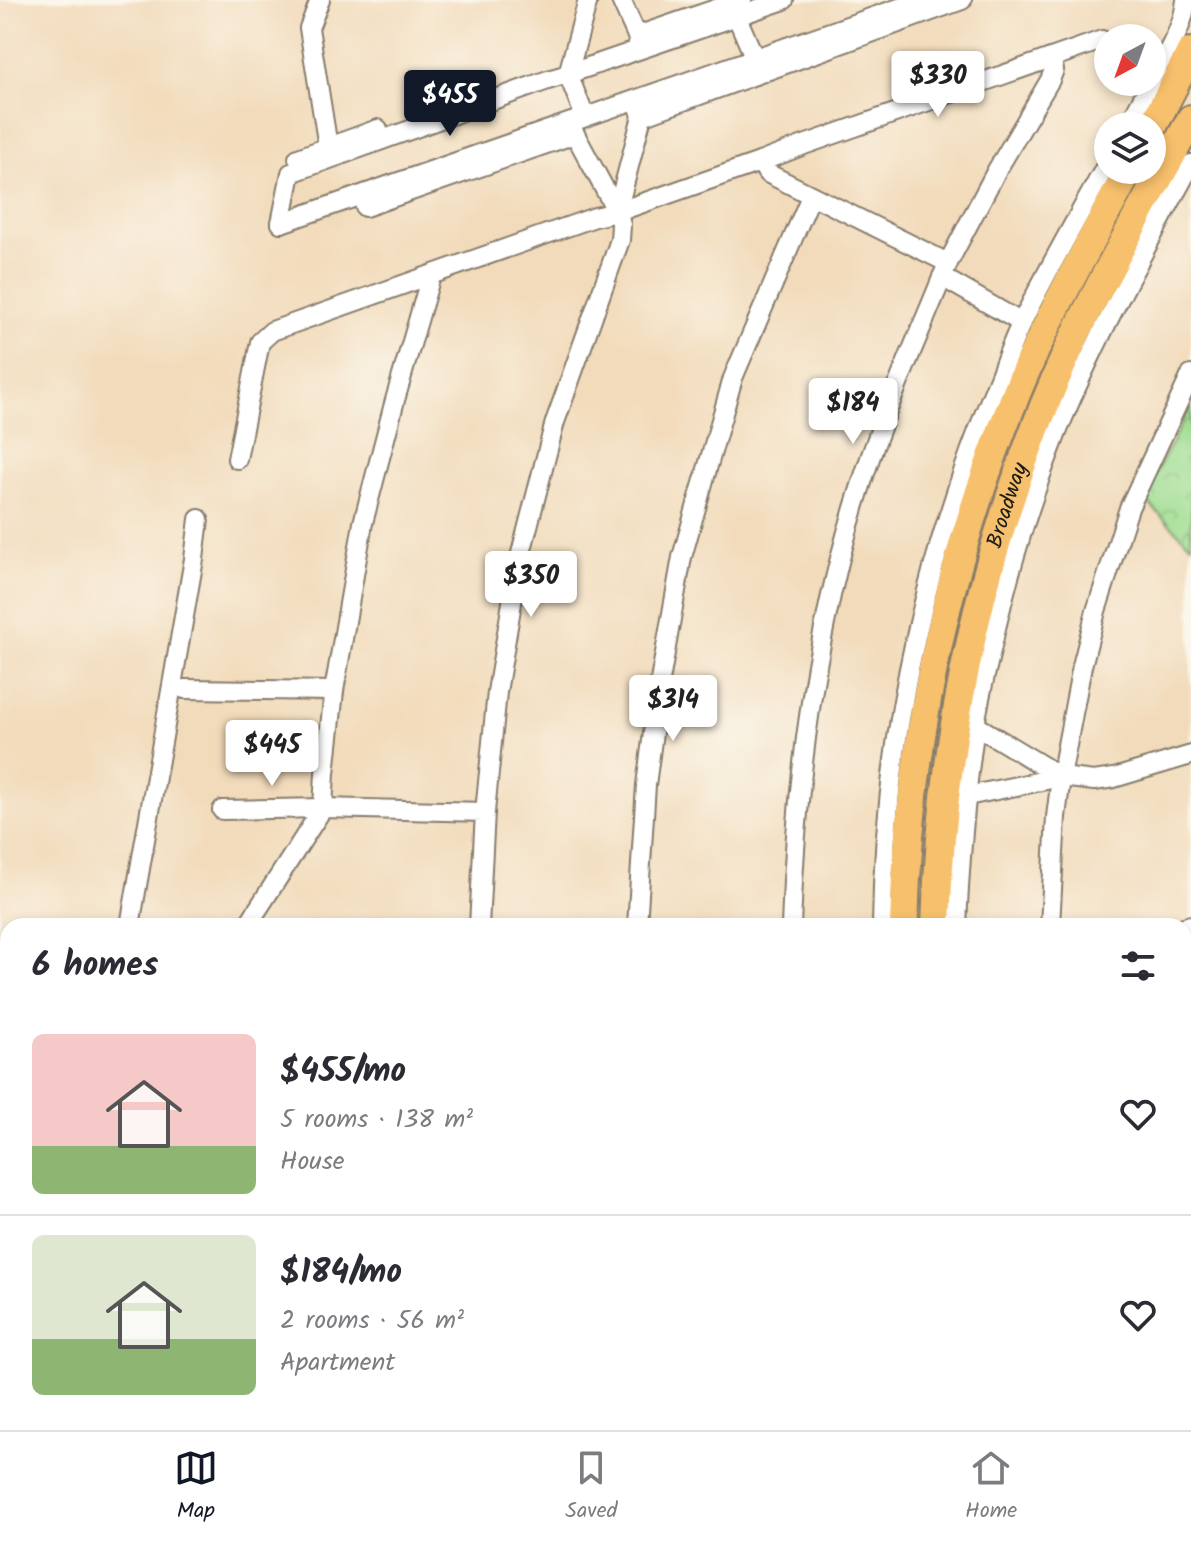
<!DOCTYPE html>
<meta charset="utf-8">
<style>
body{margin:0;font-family:Kalam,sans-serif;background:#f7f7f7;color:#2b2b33;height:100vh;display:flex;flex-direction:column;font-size:30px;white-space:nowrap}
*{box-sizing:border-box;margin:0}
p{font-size:26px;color:#7c7c81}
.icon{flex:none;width:44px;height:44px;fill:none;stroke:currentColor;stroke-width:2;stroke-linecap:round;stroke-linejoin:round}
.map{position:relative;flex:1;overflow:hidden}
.side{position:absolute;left:0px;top:918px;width:1192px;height:512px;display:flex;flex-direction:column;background:#fff;border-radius:24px 24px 0 0;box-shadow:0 4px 12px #0003}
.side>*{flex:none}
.needle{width:52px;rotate:221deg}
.buttons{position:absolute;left:1094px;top:24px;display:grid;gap:16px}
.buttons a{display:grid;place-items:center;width:72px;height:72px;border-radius:50%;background:#fff;box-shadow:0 4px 12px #0003;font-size:40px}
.price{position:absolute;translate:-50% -68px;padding:0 18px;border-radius:8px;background:#fff;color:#222;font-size:26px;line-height:52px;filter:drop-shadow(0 2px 4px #0008)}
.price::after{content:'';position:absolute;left:50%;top:48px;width:24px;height:18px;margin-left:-12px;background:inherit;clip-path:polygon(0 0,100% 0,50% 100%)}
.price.selected{background:#111827;color:#fff}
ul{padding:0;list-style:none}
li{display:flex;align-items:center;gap:24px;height:200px;padding:0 32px}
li+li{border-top:2px solid #e1e1e2}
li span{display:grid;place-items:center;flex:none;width:224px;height:160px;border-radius:12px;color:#555}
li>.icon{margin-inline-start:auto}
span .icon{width:96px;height:96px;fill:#fffc;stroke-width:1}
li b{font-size:34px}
h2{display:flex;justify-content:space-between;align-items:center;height:96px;padding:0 32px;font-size:34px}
.menu{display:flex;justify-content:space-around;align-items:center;height:112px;border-top:2px solid #e1e1e2;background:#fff;font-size:22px;color:#7c7c81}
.menu a{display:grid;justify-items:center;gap:4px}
.menu .selected{color:#111827}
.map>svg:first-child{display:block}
.park{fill:url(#park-crowns);stroke:#5d7c56;stroke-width:2}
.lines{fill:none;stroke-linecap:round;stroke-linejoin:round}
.minor-casing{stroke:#877c6c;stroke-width:22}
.primary-casing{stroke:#877c6c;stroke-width:32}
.minor{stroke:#fff;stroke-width:18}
.primary{stroke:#f7c06c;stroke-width:28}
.labels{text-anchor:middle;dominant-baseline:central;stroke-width:8;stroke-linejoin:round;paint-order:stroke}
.street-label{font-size:22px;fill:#1c1c1c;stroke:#fbf7ec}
</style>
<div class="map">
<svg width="1191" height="1430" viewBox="0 0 1191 1430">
<defs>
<pattern id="park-crowns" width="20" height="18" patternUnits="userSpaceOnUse" patternTransform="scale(2)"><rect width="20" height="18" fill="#9edd91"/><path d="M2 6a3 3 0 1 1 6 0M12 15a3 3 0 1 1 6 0" fill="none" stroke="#88bd7c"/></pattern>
</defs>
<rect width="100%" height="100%" fill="#fbf7ec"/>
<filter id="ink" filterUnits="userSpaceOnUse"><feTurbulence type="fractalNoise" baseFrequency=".0125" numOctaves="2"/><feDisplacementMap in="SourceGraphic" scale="16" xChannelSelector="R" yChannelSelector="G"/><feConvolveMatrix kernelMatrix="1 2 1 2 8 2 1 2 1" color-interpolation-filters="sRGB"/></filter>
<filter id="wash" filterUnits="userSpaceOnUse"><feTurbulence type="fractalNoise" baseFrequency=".006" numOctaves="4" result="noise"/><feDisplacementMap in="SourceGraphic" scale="32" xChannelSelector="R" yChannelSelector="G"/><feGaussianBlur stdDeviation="1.8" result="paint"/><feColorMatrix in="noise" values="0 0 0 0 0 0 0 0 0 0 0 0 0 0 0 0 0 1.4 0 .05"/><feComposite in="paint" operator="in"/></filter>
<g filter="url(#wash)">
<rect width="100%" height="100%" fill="#f2dbbb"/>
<!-- park -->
<path class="park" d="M1191,405V545L1143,498Z"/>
</g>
<g filter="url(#ink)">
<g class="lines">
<!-- minor casing -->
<g class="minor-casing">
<g id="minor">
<path d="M320,0L309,28L328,147"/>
<path d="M588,0L568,74L784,0"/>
<path d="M621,0L637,36L639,47"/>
<path d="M737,17L755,59"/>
<path d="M637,36L742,0"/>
<path d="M1152,80C1165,56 1184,28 1186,0"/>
<path d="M642,116L962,0"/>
<path d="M570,125L617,212L642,116L638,104"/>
<path d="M1128,126L1151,82"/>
<path d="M298,158L378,129"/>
<path d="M760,162L767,173L948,263C917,340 882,416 858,495C814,635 796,781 791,926"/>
<path d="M365,207L575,134"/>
<path d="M281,223L922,0"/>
<path d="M281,223L291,173L548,80L568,74L585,117"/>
<path d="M948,263L997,170L1050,80L1054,70L1051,58"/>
<path d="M942,277L1022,323"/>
<path d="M237,459L260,342L272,331L595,217L617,212L760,162L804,145L1102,40"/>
<path d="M184,689L334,691"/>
<path d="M975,725L1061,777"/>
<path d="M967,796L1061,777L1094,781L1114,778L1191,755"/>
<path d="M222,810L323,808L485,812L479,926"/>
<path d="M485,812L497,692L519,561L555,422L620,240L621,225L617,212"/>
<path d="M130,926L194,559L199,519"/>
<path d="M247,926L323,808L325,773L334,691L363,523L395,400L431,276"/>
<path d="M637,926L646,785L660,681L682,557L733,378L811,196"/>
<path d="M882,926C884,737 926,552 999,378C1006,360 1013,340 1022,322C1048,268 1079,215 1108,162"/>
<path d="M957,926C960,859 965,793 975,727C978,703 984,679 990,655C1006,580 1028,506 1056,435C1094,341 1143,253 1191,164"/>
<path d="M1050,926L1056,817L1061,777L1082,666L1096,611L1129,508L1191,375"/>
<path d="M1184,927L1191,925"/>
<path d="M0,1016L8,1027"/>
<path d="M0,1189L8,1225"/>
<path d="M0,1274L8,1262"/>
<path d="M688,1422L691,1430"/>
<path d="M789,1422L791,1430"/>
<path d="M963,1422L965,1430"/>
<path d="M1040,1422L1043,1430"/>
<path d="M1139,1422L1143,1430"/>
<path d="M95,1430L103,1422"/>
</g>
</g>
<!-- primary casing -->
<g class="primary-casing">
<g id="primary">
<path d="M1152,128L1191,52"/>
<path d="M904,926C909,741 948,558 1019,387C1050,312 1091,242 1129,170"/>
<path id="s1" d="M936,926C942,722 985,530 1071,344C1107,267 1151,194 1191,119"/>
<path d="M985,1422L988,1430"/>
<path d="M1018,1422L1020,1430"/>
</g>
</g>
<!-- minor -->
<use href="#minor" class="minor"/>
<!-- primary -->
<use href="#primary" class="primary"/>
</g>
</g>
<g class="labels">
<!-- street labels -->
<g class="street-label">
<text stroke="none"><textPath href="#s1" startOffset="428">Broadway</textPath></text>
</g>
</g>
</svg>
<div class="buttons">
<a><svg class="needle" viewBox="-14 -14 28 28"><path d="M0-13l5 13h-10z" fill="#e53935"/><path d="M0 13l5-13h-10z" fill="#7c7c81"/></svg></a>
<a><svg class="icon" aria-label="layers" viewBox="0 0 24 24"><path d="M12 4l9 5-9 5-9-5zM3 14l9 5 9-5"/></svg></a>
</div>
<b class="price" style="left:938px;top:119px">$330</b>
<b class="price selected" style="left:450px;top:138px">$455</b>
<b class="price" style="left:853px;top:446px">$184</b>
<b class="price" style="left:531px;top:619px">$350</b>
<b class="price" style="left:673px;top:743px">$314</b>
<b class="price" style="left:272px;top:788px">$445</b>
<section class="side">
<h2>6 homes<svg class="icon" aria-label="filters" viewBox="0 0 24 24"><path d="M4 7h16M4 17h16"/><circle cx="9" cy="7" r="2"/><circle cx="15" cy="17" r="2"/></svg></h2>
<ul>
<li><span style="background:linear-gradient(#f6c9c9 70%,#8fb573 0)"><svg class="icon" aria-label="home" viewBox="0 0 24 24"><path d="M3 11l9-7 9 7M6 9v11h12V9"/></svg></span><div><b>$455/mo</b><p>5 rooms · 138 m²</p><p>House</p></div><svg class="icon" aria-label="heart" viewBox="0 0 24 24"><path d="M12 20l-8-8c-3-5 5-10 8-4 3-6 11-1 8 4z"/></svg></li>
<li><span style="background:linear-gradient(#dfe7d0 65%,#8fb573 0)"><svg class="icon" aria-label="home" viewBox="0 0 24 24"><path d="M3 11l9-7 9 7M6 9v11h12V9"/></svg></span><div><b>$184/mo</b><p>2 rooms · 56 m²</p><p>Apartment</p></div><svg class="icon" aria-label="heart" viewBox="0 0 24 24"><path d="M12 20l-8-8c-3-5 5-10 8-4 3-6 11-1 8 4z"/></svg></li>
</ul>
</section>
</div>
<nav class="menu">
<a class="selected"><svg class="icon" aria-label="map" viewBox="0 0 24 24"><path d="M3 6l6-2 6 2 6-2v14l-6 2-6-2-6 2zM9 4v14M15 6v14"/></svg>Map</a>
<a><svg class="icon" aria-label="saved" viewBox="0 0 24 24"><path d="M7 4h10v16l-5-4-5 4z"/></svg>Saved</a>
<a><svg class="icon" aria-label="home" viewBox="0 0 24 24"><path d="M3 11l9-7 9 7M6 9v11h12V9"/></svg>Home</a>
</nav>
